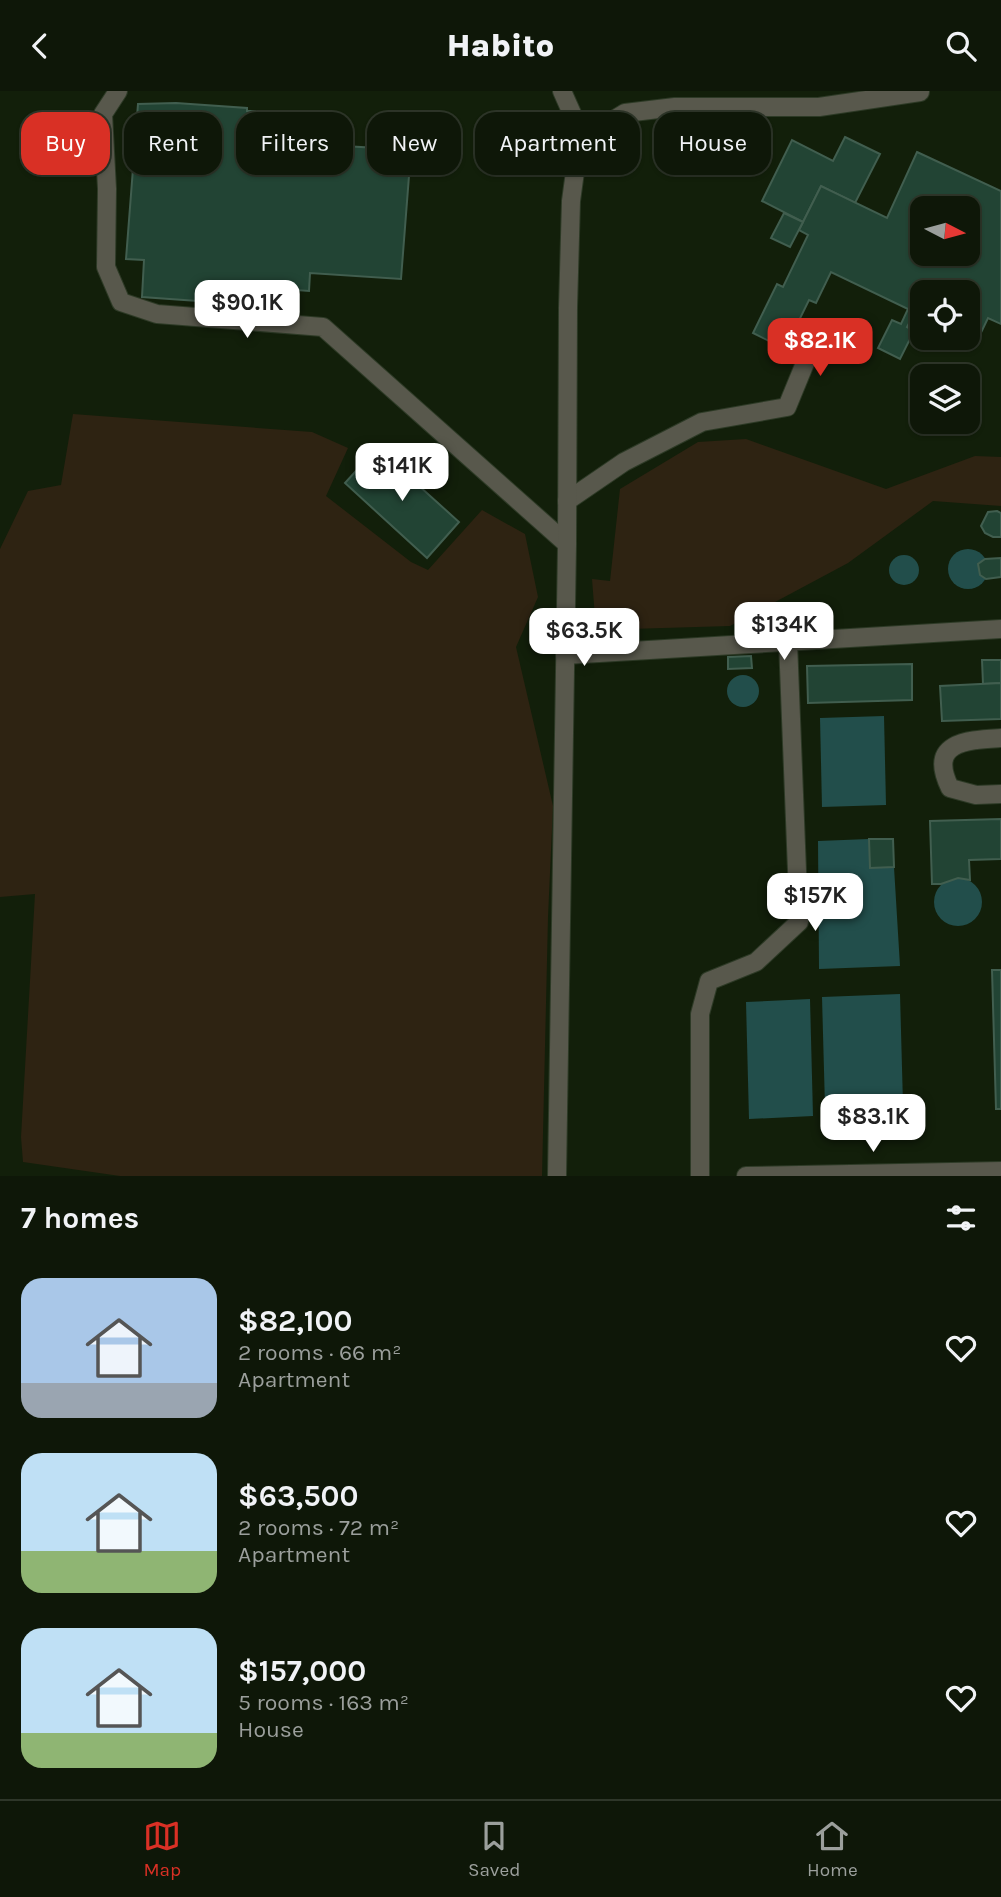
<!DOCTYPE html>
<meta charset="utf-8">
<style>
body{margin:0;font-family:Karla,sans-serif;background:#1c2416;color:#f1f3f6;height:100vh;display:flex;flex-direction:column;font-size:26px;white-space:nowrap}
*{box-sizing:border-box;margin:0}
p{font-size:23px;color:#9b9f9c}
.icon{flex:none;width:38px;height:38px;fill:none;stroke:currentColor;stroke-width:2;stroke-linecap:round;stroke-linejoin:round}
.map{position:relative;height:1085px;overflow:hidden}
.panel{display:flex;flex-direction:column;background:#0e1708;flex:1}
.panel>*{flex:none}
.top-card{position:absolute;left:21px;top:21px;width:959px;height:63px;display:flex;gap:14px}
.needle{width:46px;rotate:96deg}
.tools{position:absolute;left:910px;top:105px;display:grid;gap:14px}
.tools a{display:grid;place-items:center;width:70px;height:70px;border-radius:14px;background:#0e1708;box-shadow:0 2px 5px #0004,0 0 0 2px #2e3629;font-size:35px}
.price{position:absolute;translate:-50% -60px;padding:0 16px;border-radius:14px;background:#fff;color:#222;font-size:23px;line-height:46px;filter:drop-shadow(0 2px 4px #0008)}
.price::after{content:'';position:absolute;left:50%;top:42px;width:21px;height:16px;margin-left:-10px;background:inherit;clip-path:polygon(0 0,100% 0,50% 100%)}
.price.on{background:#d93025;color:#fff}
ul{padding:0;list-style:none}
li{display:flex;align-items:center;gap:21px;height:175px;padding:0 21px}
li span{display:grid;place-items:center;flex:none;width:196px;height:140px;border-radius:21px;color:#555}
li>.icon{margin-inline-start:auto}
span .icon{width:84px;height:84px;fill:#fffc;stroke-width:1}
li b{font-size:30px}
h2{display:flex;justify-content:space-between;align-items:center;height:84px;padding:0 21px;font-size:30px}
.pill{padding:0 24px;border-radius:21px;background:#0e1708;box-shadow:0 2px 5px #0004,0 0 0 2px #2e3629;font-size:24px;line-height:63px}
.pill.on{background:#d93025;color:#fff}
header{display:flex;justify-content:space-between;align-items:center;height:91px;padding:0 21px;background:#0e1708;font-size:32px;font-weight:800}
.tab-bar{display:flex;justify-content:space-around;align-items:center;height:98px;border-top:2px solid #2e3629;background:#0e1708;font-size:19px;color:#9b9f9c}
.tab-bar a{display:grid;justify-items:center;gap:4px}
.tab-bar .on{color:#d93025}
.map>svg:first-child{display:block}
.green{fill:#2e2312}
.water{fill:#224e4b}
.building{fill:#224434;stroke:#415e4f;stroke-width:2;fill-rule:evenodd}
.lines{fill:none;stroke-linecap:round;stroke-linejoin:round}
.street-casing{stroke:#2d3a26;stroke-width:20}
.street{stroke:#58584c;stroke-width:18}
</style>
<header><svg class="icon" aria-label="back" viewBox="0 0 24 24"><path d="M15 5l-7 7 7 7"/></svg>Habito<svg class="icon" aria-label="search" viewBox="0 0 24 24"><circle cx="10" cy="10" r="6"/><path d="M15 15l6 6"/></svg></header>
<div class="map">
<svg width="1001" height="1085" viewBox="0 0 1001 1085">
<rect width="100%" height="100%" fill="#121f0a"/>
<!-- green -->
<g class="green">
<path d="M73,323L312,341L348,357L326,405L411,471L428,479L482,419L525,443L538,506L516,556L553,715L548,826L542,1085H120L23,1071L21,1046L35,803L0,806V458L28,400L61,394Z"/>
<path d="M746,348L886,398L975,365L1001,366V415L933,410L848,472L730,535L596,539L592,488L610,490L620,398L698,351Z"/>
</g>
<!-- water -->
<g class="water">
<circle cx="968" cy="478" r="20"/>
<circle cx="904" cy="479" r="15"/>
<circle cx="743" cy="600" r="16"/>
<path d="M884,625L886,714L822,716L820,627Z"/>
<path d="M869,748L870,776H894L900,875L819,878L818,750Z"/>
<circle cx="958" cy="811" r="24"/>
<path d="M900,903L903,1013L825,1016L822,906Z"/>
<path d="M810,908L813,1025L749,1028L746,911Z"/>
</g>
<!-- building -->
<g class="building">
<path d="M176,12L247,17V20H255L257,37H271V32L303,26L305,37L304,38L310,53L411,59L401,188L310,182L309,200L255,196L254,214L142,206L144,169L126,168L138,13Z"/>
<path d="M845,46L880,63L855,112L821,95L803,131L762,110L792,49L833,70Z"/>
<path d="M917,61L1001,100V233L988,227L977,250L968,246V201H922V224L915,221L907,236L914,240L900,268L878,257L892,229L901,233L908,218L831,181L816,212L809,209L785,258L753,242L777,193L783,196L808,144L799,139L821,95L887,127ZM922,117H968V163H922Z"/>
<path d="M784,122L803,131L790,156L771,147Z"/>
<path d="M377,357L459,431L427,467L345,392Z"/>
<path d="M997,420L1001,422V446H993L985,442L981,435L988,421Z"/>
<path d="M1001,467V486L986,488L980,484L978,473L985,468Z"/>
<path d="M751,565L752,577L728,578V566Z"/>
<path d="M982,569H1001V592L983,593Z"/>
<path d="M912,573V609L808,612L807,575Z"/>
<path d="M1001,592V628L942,630L940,595Z"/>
<path d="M1001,728V768L969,769L970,789L958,787L941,793H932L930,730Z"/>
<path d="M869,748H893L894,776L870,777Z"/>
<path d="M992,879H1001V1018H996Z"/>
</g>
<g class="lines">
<!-- street casing -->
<g class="street-casing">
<g id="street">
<path d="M118,0L103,23L107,98L106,176L121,211L157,223L323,236L567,453"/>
<path d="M577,66L594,41L625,22L675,16H819L920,1"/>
<path d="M567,410L624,371L702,331L787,316L817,243"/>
<path d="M565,564L1001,538"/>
<path d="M1001,647C968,649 927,650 950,697L976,704L1001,703"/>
<path d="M557,1085L567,453L568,217L571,110L577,66L578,36L562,0"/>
<path d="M700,1085V923L709,890L756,871L799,831L788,551"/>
<path d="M746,1085L1001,1080"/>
</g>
</g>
<!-- street -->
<use href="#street" class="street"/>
</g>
</svg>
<div class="tools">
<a><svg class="needle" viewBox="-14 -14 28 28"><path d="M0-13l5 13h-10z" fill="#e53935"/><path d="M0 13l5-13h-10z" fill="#9b9f9c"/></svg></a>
<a><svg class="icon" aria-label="locate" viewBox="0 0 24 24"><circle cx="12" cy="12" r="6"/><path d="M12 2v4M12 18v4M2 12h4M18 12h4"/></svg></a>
<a><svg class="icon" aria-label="layers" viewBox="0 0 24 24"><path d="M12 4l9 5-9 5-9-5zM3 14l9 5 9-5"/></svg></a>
</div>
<b class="price" style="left:247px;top:249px">$90.1K</b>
<b class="price on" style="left:820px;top:287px">$82.1K</b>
<b class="price" style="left:402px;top:412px">$141K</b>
<b class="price" style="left:784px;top:571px">$134K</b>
<b class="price" style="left:584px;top:577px">$63.5K</b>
<b class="price" style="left:815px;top:842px">$157K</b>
<b class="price" style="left:873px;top:1063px">$83.1K</b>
<div class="top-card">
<a class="pill on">Buy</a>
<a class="pill">Rent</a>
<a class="pill">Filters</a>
<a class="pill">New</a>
<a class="pill">Apartment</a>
<a class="pill">House</a>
</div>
</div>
<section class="panel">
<h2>7 homes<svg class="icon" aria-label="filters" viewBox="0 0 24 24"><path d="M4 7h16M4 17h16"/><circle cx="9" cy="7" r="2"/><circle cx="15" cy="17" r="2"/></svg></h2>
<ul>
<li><span style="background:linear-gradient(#a9c7e8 75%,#9aa5b1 0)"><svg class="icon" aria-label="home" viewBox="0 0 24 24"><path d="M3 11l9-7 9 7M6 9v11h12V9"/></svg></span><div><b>$82,100</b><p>2 rooms · 66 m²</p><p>Apartment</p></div><svg class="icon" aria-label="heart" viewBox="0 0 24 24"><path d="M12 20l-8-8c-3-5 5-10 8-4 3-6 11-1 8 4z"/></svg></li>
<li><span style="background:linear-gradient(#bfe0f5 70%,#8fb573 0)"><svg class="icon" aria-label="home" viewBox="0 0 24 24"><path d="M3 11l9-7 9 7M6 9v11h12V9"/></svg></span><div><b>$63,500</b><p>2 rooms · 72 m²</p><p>Apartment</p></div><svg class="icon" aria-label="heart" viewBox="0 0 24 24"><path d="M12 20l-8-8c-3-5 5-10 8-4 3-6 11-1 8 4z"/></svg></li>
<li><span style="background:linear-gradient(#bfe0f5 75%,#8fb573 0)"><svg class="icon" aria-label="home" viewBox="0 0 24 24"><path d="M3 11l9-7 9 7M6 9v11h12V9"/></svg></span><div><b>$157,000</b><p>5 rooms · 163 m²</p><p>House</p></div><svg class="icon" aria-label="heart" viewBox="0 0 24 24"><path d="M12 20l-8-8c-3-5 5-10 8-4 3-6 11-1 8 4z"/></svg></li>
</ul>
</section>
<nav class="tab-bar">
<a class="on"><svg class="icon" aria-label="map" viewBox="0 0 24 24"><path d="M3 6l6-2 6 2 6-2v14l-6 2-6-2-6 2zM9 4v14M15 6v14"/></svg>Map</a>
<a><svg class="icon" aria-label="saved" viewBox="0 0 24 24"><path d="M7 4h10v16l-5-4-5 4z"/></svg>Saved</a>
<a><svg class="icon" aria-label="home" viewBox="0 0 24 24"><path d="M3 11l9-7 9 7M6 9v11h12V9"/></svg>Home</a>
</nav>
